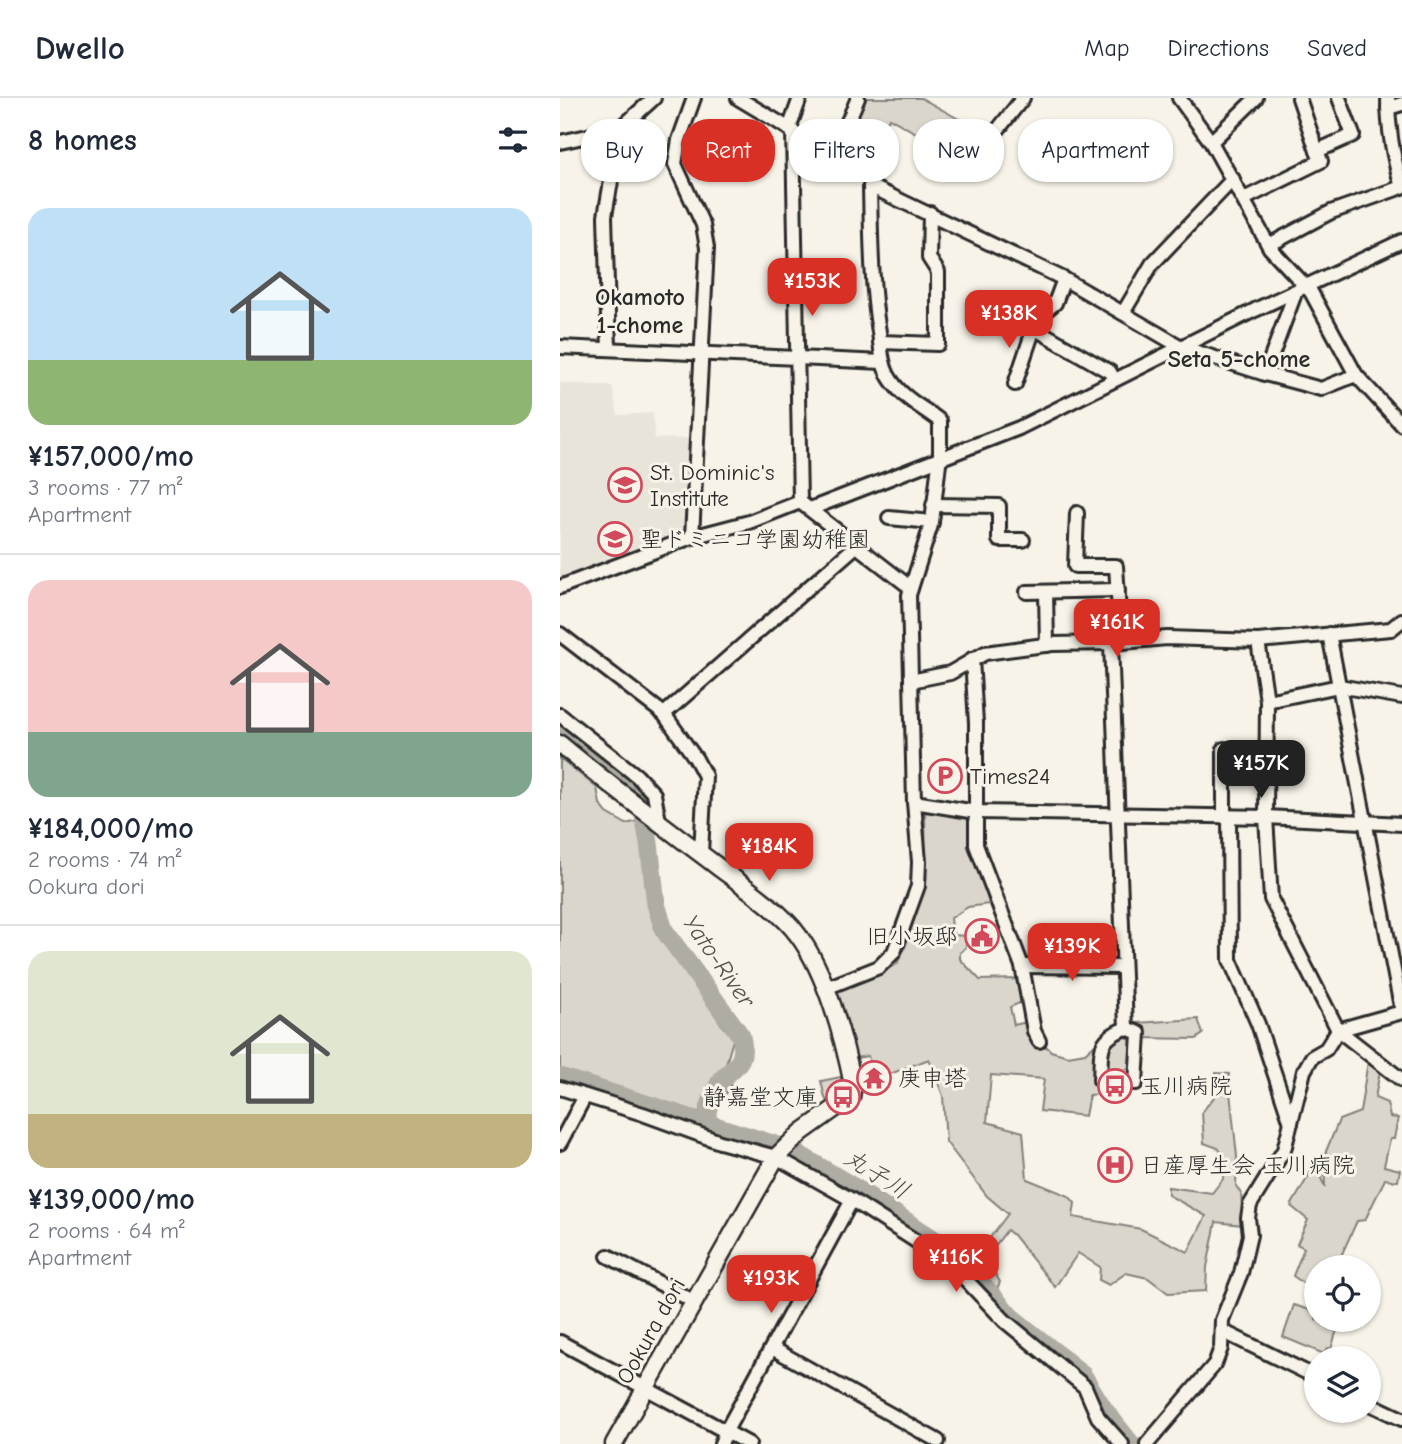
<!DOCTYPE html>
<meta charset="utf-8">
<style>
body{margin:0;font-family:"Comic Neue","Klee One",sans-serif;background:#f6f6f7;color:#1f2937;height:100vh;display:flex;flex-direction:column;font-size:26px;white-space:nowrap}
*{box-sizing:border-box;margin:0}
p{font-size:23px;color:#747a83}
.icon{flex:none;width:38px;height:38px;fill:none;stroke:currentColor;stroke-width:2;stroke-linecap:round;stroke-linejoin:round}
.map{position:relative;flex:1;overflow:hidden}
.panel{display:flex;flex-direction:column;background:#fff;width:560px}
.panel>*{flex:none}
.guide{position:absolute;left:21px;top:21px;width:665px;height:63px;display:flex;gap:14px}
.controls{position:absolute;left:744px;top:1157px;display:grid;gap:14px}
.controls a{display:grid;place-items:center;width:77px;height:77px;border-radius:50%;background:#fff;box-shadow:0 2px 5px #0004;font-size:35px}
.price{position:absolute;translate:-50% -60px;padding:0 16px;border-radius:14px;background:#d93025;color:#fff;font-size:23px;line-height:46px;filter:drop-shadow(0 2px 4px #0008)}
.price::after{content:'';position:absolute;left:50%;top:42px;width:21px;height:16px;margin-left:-10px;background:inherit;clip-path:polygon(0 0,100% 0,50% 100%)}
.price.selected{background:#222;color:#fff}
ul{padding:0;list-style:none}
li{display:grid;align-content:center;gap:14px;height:371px;padding:0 28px}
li+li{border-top:2px solid #e0e1e3}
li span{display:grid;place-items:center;height:217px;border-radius:21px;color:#555}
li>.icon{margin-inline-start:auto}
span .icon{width:126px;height:126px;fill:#fffc;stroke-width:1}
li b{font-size:30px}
h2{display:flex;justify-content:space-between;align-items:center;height:84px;padding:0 28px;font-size:30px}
.tag{padding:0 24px;border-radius:28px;background:#fff;box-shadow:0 2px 5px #0004;font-size:24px;line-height:63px}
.tag.selected{background:#d93025;color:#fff}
header{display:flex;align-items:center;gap:42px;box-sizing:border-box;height:98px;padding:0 35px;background:#fff;border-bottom:2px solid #e0e1e3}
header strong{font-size:33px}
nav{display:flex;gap:38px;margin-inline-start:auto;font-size:24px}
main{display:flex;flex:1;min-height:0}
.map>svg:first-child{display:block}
.built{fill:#e8e4da}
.green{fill:#dad6cc;stroke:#82807c;stroke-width:2}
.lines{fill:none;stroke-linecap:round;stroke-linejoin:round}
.river{stroke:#afaca4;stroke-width:19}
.minor-casing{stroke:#2b2b2b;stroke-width:18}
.tertiary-casing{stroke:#2b2b2b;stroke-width:21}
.minor{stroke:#f7f3e8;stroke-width:12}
.tertiary{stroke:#f7f3e8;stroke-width:16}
.labels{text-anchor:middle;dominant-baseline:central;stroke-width:6;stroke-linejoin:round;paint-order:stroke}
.poi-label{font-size:23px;fill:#2b2b2b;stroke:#f7f3e8;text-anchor:start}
.street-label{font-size:23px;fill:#2b2b2b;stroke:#f7f3e8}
.neighbourhood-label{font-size:24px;font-weight:bold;fill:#2b2b2b;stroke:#f7f3e8}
.water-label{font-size:24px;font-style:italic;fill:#53524f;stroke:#f7f3e8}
</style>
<header>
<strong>Dwello</strong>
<nav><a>Map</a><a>Directions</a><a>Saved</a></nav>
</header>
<main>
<section class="panel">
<h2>8 homes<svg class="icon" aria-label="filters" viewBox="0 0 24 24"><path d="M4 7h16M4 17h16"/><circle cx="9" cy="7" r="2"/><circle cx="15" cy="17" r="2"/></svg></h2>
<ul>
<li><span style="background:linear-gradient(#bfe0f5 70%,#8fb573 0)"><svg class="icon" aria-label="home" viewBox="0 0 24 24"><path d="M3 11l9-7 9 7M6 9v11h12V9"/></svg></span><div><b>¥157,000/mo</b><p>3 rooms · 77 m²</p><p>Apartment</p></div></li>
<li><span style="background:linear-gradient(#f6c9c9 70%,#7fa58c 0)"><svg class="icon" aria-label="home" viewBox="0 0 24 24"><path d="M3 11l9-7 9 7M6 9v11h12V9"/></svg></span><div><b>¥184,000/mo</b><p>2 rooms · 74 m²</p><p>Ookura dori</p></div></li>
<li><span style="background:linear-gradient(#dfe7d0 75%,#c2b280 0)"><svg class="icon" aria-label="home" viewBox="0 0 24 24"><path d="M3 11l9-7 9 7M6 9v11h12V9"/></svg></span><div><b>¥139,000/mo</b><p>2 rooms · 64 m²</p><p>Apartment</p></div></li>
</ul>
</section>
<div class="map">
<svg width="842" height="1346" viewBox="0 0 842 1346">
<rect width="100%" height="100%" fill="#f7f3e8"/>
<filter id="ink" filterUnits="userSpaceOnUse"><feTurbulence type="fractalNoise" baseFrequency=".0143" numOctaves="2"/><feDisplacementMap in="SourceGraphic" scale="14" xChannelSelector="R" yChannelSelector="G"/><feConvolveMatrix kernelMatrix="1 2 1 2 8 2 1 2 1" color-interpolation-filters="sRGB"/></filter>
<g filter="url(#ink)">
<!-- built -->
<path class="built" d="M0,285L52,288L58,317L93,315L95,341L134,340L126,433L122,439L0,484Z"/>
<!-- green -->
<g class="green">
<path d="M302,0H361L404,24L383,50L329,20L315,49L287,35Z"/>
<path d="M0,660L37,690L40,706L47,715L66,726L78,723L82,726L84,735L85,786L103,838L164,930L172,932L173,942L166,966L171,988L151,1019L140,1025L0,977Z"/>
<path d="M365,714L411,718L413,747L429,806L408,809L391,820L393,837L406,838V849L400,855V861L420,882L456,881L462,904L450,909L454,927L467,924L468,930L491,953L508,958L525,955L546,936L561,926L638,921L643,936L636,941L576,940L571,969L555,976L542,996L529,997L525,1018L480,1013L484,981L431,977L427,1024L463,1034L467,1081L509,1098L515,1105L513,1119L581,1131L628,1154L646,1118L608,1097V1089L652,1095L663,1081L664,1058L658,1050L644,1045L642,1014L655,998L656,975L670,976L669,985L677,1058L676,1088L681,1095L683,1127L656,1124L647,1169L646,1193L608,1195L588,1180L566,1175L549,1187L539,1182L540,1169L518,1155L495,1189L453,1137L447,1132L426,1160L440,1184L437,1191L409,1160L410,1152L422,1142H428L448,1116L427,1098L386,1044L383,998L369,961L304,986L301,976L311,968L308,958L296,960L274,893L313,878L337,866L346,847L366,781Z"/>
<path d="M808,963L820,973L815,1000L827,1005L830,1019L838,1020L834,1041H830L824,1068L840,1072L838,1083L825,1081L805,1122L797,1123L780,1160L795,1169H756V1205L749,1203L750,1190L733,1178L744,1150L737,1146L748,1122L731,1108L755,1067L765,1089L764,1058L779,1022L800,1014Z"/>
<path d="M281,979L282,997L270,1005L265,1000L261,983Z"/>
<path d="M734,1207L756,1214V1222H780L771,1251L767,1250L764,1256L723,1239Z"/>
</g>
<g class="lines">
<!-- river -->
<g class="river">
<path d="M0,629L75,689L80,696L89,745L96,806L104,832L181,938C189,973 165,968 156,992C151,1003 148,1014 144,1025"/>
<path d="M0,979L231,1052L300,1093L396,1156L451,1219L522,1276L545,1313L571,1346"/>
</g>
<!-- minor casing -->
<g class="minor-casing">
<g id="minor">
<path d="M178,0L233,33L240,404"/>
<path d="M619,0L651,44L710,150L751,194L796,277L842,327"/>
<path d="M739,0L757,53"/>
<path d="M828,0C828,32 833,59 842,89"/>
<path d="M828,10L842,6"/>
<path d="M229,31L240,0"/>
<path d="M0,44L60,31"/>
<path d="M651,44L696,0"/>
<path d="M424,49L463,0"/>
<path d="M272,60L298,0"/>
<path d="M684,101L761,63L757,53L793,37L779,0"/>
<path d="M709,147L771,114L842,89"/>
<path d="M504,181L495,205L479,218L474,230L550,274L554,282"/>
<path d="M563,215L592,166L673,81"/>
<path d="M320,244L378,246V174L369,160L370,115"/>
<path d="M0,249L323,264"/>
<path d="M49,251L45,118L60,31L94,0"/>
<path d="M705,276L734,198L733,195"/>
<path d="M455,286L474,230"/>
<path d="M373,407L439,408V442H463"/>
<path d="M250,411L459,330L695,212L842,143"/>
<path d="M517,415L515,468H556L561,544"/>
<path d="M329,420L372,424"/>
<path d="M132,439L147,150L143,127L115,66L119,42L134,0"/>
<path d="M0,489L132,439L189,424L240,404L351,490"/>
<path d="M467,494L558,492"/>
<path d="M486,494L487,547"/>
<path d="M0,536L104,616L136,661L145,678L141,755"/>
<path d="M698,543L707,603L706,719L711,801L778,932L842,982"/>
<path d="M551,545L566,930"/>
<path d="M412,561L416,625V747L462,868L474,933L479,943"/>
<path d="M351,583L390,575L425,555L492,546L551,545L607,540L698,543L831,531L842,522"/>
<path d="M707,603L779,588L842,599"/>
<path d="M104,616L295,449"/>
<path d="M0,617L77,678L94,696L99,723"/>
<path d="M664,651V719"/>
<path d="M354,704L416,714L706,719L842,726"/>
<path d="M669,719L670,862L698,926L731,1025"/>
<path d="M462,868L563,869"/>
<path d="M266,890L319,869L334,854L358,788L359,764L354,704L349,497L372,424L380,357V323C361,308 340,299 328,277C321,264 321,249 319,234C311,186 311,137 310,88L504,181L621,249L705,276L761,291L796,277"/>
<path d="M566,930L579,935L576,985L540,982C542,952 536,942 566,930Z"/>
<path d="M0,990L83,1016L160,1044L216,1059L292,1102L390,1165L445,1223L525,1289L538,1319L562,1346"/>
<path d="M0,1045L25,998"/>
<path d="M48,1158L133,1203"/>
<path d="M662,1233L756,1279"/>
<path d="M0,1244L189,1346"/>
<path d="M212,1250L378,1343"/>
<path d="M808,1305L842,1321"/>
<path d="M161,1346L166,1333L292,1102"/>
<path d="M587,1346L655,1266L661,1250L662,1222L681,1175L690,1137L688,1120L690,1107L724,1052L744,973L752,959L766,951L778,932L842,914L769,536"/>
</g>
</g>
<!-- tertiary casing -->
<g class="tertiary-casing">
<path id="tertiary" d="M0,646C51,689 104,728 157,768C181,786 221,813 238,837C266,874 284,941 293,987L291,999L242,1034L216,1059L54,1346"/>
</g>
<!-- minor -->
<use href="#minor" class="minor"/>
<!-- tertiary -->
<use href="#tertiary" class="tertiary"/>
</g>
</g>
<!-- icons -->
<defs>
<g id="school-ring" transform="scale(1.75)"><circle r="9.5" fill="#f7f3e8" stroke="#d1495b" stroke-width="1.5"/><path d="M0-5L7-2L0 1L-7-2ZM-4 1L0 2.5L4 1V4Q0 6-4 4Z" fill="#d1495b"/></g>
<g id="parking-ring" transform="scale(1.75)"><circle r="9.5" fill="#f7f3e8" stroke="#d1495b" stroke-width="1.5"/><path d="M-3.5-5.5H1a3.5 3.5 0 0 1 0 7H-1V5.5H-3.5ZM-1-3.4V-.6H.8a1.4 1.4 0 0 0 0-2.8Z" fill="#d1495b"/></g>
<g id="civic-ring" transform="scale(1.75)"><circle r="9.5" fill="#f7f3e8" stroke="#d1495b" stroke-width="1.5"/><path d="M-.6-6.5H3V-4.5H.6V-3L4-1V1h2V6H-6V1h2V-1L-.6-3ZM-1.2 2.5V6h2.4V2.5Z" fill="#d1495b"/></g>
<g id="temple-ring" transform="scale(1.75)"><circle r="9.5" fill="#f7f3e8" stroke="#d1495b" stroke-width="1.5"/><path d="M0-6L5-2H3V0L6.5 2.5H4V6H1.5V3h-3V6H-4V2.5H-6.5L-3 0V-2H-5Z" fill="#d1495b"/></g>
<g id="bus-ring" transform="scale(1.75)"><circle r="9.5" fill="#f7f3e8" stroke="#d1495b" stroke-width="1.5"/><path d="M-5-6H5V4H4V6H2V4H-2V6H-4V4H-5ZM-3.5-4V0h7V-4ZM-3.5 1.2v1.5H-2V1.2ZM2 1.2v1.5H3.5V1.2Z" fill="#d1495b"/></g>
<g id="hospital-ring" transform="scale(1.75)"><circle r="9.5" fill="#f7f3e8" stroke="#d1495b" stroke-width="1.5"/><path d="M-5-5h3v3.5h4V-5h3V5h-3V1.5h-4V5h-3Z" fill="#d1495b"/></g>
</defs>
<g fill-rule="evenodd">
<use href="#school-ring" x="65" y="387"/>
<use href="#school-ring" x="55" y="441"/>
<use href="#parking-ring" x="385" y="678"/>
<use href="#civic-ring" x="422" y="838"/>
<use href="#temple-ring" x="314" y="980"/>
<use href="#bus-ring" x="555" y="988"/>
<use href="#bus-ring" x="283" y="999"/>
<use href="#hospital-ring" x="555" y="1067"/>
</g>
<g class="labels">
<!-- poi labels -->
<g class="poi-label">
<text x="90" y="374">St. Dominic's<tspan x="90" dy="26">Institute</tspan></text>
<text x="80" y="441">聖ドミニコ学園幼稚園</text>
<text x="410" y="678">Times24</text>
<text x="398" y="838" text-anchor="end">旧小坂邸</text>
<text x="338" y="980">庚申塔</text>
<text x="580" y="988">玉川病院</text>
<text x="258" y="999" text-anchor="end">静嘉堂文庫</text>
<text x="580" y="1067">日産厚生会 玉川病院</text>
</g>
<!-- street labels -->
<g class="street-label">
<text transform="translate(91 1233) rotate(-61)">Ookura dori</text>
</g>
<!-- neighbourhood labels -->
<g class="neighbourhood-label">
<text x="80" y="199">Okamoto<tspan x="80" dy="28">1-chome</tspan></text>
<text x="679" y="261">Seta 5-chome</text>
</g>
<!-- water labels -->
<g class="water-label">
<text transform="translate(159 863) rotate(55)">Yato-River</text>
<text transform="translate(317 1076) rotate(32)">丸子川</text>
</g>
</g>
</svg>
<div class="controls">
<a><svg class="icon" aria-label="locate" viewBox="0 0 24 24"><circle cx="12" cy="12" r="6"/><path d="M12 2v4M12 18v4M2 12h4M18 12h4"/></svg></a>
<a><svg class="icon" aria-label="layers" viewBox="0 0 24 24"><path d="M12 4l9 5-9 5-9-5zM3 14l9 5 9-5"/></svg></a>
</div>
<b class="price" style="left:252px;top:220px">¥153K</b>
<b class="price" style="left:449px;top:252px">¥138K</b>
<b class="price" style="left:557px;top:561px">¥161K</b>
<b class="price selected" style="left:701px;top:702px">¥157K</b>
<b class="price" style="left:209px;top:785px">¥184K</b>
<b class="price" style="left:512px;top:885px">¥139K</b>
<b class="price" style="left:396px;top:1196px">¥116K</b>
<b class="price" style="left:211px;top:1217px">¥193K</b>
<div class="guide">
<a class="tag">Buy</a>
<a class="tag selected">Rent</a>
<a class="tag">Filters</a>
<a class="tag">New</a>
<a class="tag">Apartment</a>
</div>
</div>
</main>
